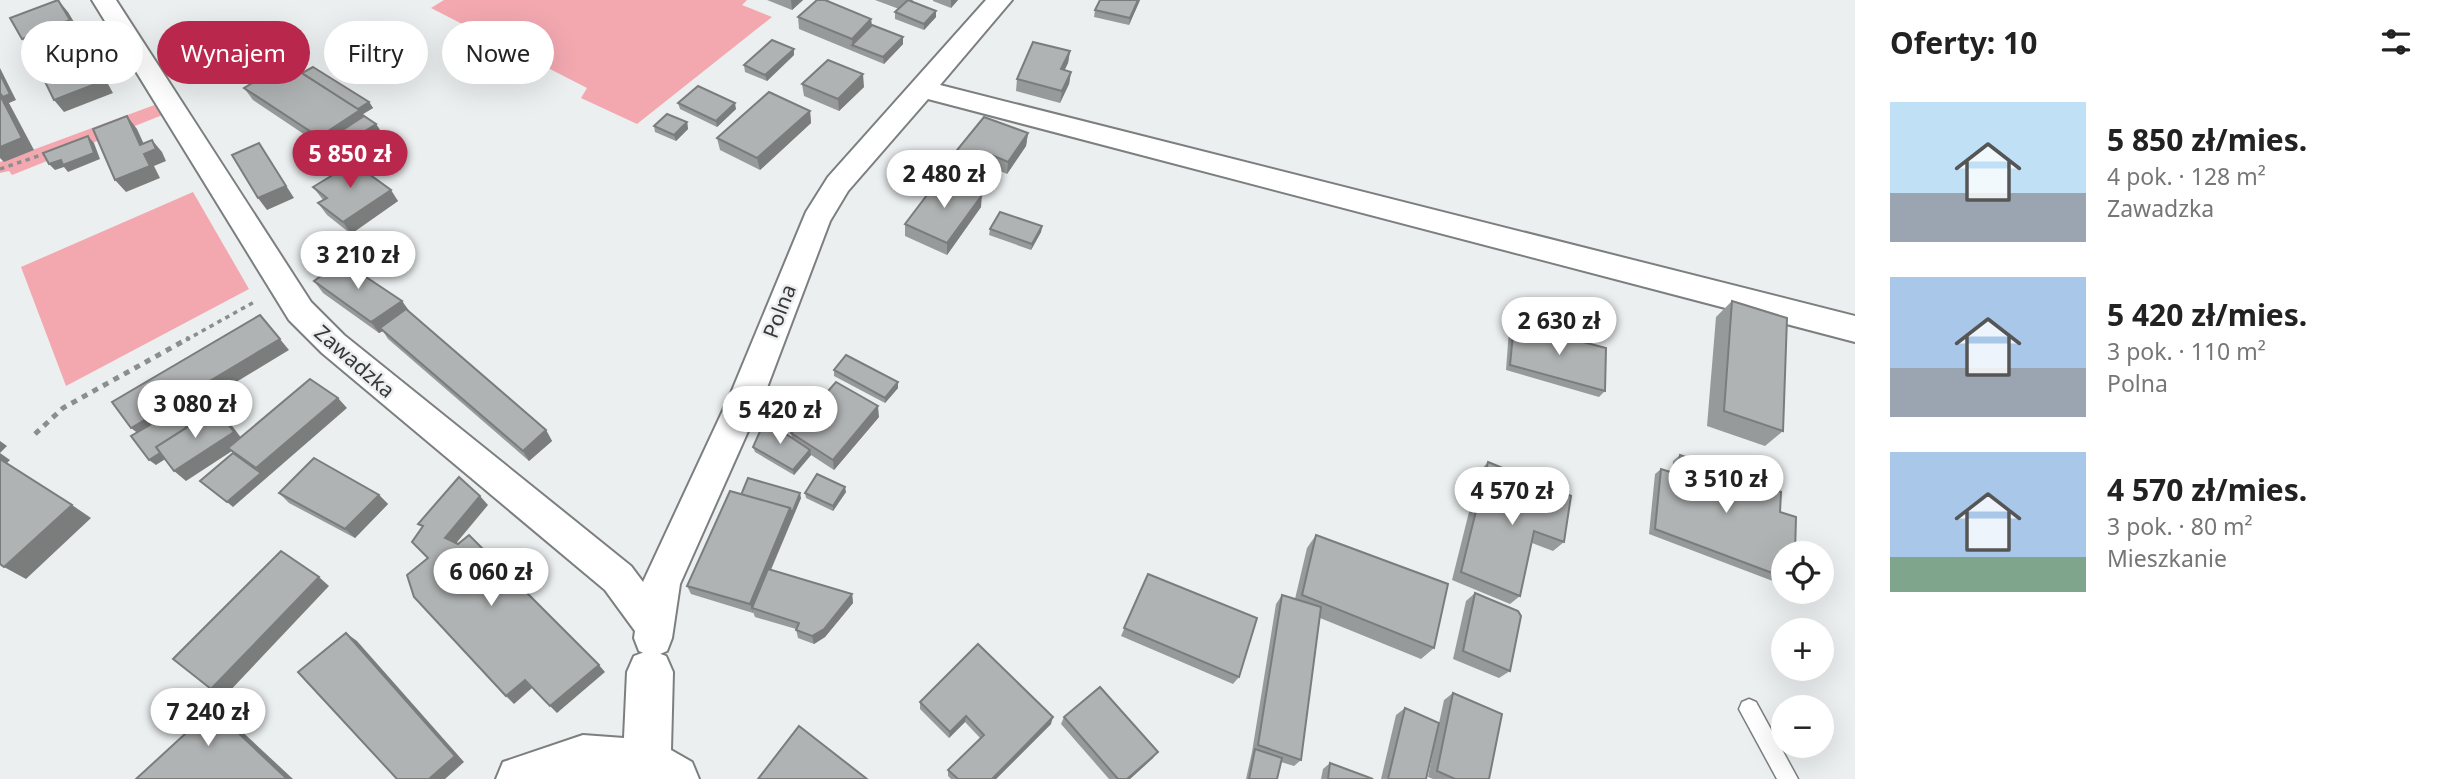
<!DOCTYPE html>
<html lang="pl">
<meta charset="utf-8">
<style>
body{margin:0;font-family:"Noto Sans",sans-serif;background:#f2f2f2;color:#222;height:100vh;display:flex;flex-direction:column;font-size:26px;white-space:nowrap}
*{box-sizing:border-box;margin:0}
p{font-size:23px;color:#767676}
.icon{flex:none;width:38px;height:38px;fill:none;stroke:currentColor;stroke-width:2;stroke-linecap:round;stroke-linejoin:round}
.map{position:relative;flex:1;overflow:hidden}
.panel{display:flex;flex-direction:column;background:#fff;width:595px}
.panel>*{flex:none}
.hud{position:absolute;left:21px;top:21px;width:665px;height:63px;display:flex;gap:14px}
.tools{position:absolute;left:1771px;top:541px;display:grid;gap:14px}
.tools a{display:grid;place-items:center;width:63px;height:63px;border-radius:50%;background:#fff;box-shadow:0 7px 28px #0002;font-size:35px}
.price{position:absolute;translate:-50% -60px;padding:0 16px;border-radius:24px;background:#fff;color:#222;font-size:23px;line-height:46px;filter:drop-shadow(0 2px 4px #0008)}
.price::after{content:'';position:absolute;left:50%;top:42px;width:21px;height:16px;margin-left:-10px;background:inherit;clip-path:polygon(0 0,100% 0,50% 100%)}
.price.active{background:#b9284c;color:#fff}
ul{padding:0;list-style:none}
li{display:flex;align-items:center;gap:21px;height:175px;padding:0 35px}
li span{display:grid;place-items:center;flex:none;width:196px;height:140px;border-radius:0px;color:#555}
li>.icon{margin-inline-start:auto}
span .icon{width:84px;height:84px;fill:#fffc;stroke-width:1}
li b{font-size:30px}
h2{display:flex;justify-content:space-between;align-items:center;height:84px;padding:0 35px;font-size:30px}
.chip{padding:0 24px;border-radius:32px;background:#fff;box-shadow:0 7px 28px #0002;font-size:24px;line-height:63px}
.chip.active{background:#b9284c;color:#fff}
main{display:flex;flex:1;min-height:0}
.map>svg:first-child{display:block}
.green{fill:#f3a8b0}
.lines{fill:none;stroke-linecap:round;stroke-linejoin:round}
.service-casing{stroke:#7b7f7f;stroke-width:3}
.minor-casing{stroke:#7b7f7f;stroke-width:4}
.tertiary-casing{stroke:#7b7f7f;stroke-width:4}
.path-far1{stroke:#8b8e8e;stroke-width:3.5;stroke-dasharray:4.5 4.5;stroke-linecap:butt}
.path{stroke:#8b8e8e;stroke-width:5;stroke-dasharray:6 6;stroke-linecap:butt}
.service{fill:#fff;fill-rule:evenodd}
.minor{fill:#fff;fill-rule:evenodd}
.tertiary{fill:#fff;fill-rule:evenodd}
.wall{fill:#979a9a}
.shaded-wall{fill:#7b7d7d}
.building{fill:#b0b3b3;stroke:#7b7d7d;stroke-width:2}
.labels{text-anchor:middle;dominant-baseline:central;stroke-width:5;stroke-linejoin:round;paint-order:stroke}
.street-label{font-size:21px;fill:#373838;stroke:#ebefef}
</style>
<main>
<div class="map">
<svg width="1855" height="779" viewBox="0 0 1855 779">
<rect width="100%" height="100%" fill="#ebefef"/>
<!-- green -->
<g class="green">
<path d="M444,0H747L742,5L772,17L637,124L581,98L587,88L431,8Z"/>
<path d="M168,100L175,110L12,175L9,171L0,173V162Z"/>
<path d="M193,192L249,289L66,386L21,267Z"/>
</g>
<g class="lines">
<!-- service casing -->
<g class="service-casing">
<path id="service" d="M1749,699L1756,702L1798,779H1777L1739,709L1742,702Z"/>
</g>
<!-- minor casing -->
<g class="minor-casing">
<path id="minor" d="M92,0H116L311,302L344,335L631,566L643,582L731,393L806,212L828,177L986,0H1012L940,85L1855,316V342L928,99L848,191L830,221L765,393L680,584L672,638L667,651L653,657L639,651L634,638L635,631L605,590L322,353L289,320Z"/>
</g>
<!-- tertiary casing -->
<g class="tertiary-casing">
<path id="tertiary" d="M650,650L666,656L673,672L671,750L692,762L699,779H496L503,762L583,735L624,738L627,672L634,656Z"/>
</g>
<!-- path-far1 -->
<g class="path-far1">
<path d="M0,169L47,153"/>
<path d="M186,340L256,301"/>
</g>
<!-- path -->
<path class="path" d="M35,434L63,408L189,338"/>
<!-- service -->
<use href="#service" class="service"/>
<!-- minor -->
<use href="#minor" class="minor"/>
<!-- tertiary -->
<use href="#tertiary" class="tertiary"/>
</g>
<!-- wall -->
<g class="wall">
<path d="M767,0H803L792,10Z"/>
<path d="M875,0H913L912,2L936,17L924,30L895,19V12L899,9Z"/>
<path d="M933,0H958L951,8L933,1Z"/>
<path d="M1100,0H1140L1129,25L1094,17L1095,10Z"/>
<path d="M798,17L871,19L872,25L903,44L884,64L799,29Z"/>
<path d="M794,49V55L767,81L745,72L744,65Z"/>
<path d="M1070,51L1068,63L1064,70L1071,72L1069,84L1060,103L1016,91L1017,79Z"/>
<path d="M302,73L369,102L373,108L363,114L376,124L380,130L338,157L253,100L244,88Z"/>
<path d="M802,84L864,87L839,111L804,96Z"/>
<path d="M678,103L736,109L717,127L680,109Z"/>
<path d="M810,111L811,123L760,170L720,150L717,138Z"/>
<path d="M687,122L688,129L676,141L655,132L654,126Z"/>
<path d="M1028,133L1026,146L1007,174L986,165L981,172L957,162V150Z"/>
<path d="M331,170L377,180L398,201L351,234L327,215L318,203L323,200L313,187L334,174Z"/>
<path d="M981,207L947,255L905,236V224Z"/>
<path d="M1042,226L1041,232L1031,250L989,235L990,229Z"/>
<path d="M314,281L402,301L409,312L546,430L552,441L529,461L388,339L383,331L379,333L323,293Z"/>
<path d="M1732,301L1783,431L1765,446L1707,426L1716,317Z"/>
<path d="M1514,324L1605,391L1599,397L1506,370L1509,330Z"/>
<path d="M834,370L898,388L885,403L834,376Z"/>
<path d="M879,417L834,470L811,455L794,475L755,452L753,447L792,438L791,433Z"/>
<path d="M1680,455L1780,512L1783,553V585L1649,534L1655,474L1661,469L1672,473L1673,461Z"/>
<path d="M1488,462L1564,542L1553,551L1532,543L1520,596L1510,604L1452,580L1479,472Z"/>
<path d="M846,492L833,511L806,498L805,493Z"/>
<path d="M279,493L379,495L388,504L355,538L289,503Z"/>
<path d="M741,495L801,498L771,570L852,594L853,603L825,637L814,644L798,638L796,629L755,617L753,612V613L691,594L687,586Z"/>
<path d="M1316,535L1434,648L1421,659L1320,618L1301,760L1294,766L1281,762L1277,779H1246L1252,752L1276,604L1282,595L1295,599L1307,548Z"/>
<path d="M1148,574L1239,677L1233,684L1121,636Z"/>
<path d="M1475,593L1510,671L1499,678L1453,659L1466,601Z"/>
<path d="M1453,693L1489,779H1433L1428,777L1437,731L1426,779H1381L1396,715L1405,708L1439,723L1444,700Z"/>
<path d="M920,702L1051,724L996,779H951L948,776V770L981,739L965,722L949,738L920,709Z"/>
<path d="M1064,717L1153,758L1130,779H1109L1061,724Z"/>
<path d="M1330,763L1373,779H1321L1323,769Z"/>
</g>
<!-- shaded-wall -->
<g class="shaded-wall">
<path d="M58,0L68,12L80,32L33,51L22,39Z"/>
<path d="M791,0H803L792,10Z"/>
<path d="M951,0H958L951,8Z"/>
<path d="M1138,0H1140L1129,25L1130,18Z"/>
<path d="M936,11V17L924,30V24Z"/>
<path d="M871,19L872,32L852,45L853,51L852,39Z"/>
<path d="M78,35L88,48L113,93L64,112L54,100Z"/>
<path d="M903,37V44L884,64L883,57Z"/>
<path d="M794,49V55L767,81L765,75Z"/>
<path d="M1070,51L1068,63L1059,82L1061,69Z"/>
<path d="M0,68L16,100L9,103L34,150L4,162L0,158Z"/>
<path d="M1071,72L1069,84L1060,103L1062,91Z"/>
<path d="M863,74L864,87L839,111L838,99Z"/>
<path d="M369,102L373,108L363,114L368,122L323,143L319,137L355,111Z"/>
<path d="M735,103L736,109L717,127L716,121Z"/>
<path d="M810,111L811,123L760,170L757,158Z"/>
<path d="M127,116L137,129L148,153L152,140L162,152L166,161L154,166L160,178L126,192L115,180L140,145Z"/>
<path d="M687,122L688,129L676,141L674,135Z"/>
<path d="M376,124L380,130L338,157L334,151Z"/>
<path d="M1028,133L1026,146L1007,174L1008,162Z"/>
<path d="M88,136L94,143L100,159L68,172L64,167L55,170L49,164Z"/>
<path d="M259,143L294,198L267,210L258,198Z"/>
<path d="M987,153L986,165L981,172L982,160Z"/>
<path d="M391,190L398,201L351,234L343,222Z"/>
<path d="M982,195L981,207L947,255V243Z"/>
<path d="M1042,226L1041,232L1031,250L1032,244Z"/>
<path d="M402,301L410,312L383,330L380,328L383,331L379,333L371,322Z"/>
<path d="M260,315L289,350L180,416L198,438L156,465L149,460L144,438L131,428Z"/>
<path d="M898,382V388L885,403V398Z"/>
<path d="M338,398L347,408L233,507L227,502L261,473L256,468Z"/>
<path d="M878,406L879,417L834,470L833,460Z"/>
<path d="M216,409L227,419L245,443L228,448L232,451L186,481L174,471Z"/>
<path d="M546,430L552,441L529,461L523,451Z"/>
<path d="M0,441L7,446L0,453Z"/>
<path d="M810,450L811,455L794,475L793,470Z"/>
<path d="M0,453L10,460L6,464L0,459Z"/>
<path d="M845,487L846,492L833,511V506Z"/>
<path d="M800,493L801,498L754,609L752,608L753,613L750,604L790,508Z"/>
<path d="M379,495L388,504L355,538L345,529Z"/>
<path d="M480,496L488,505L453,547L445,538Z"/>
<path d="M72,505L91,518L26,579L4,567Z"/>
<path d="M319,577L329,586L225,696L211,689Z"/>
<path d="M852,594L853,603L825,637L814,644L812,636Z"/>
<path d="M346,633L357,641L464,762L445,779H429Z"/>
<path d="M599,665L605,672L557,713L550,706Z"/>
<path d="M525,680L532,688L514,704L506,696Z"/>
<path d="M193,690L206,698L293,779H286Z"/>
<path d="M966,716L965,722L949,738L950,732Z"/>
<path d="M1053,717L1051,724L996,779H992Z"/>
<path d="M1158,752L1153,758L1130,779H1127Z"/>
</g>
<!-- building -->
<g class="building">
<path d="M58,0L70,20L22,39L10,18Z"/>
<path d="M817,0H825L871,19L852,39L798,17Z"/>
<path d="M908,0L936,11L924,24L895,12Z"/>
<path d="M1100,0H1138L1130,18L1095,10Z"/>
<path d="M872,25L903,37L883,57L852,45Z"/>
<path d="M78,35L103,81L54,100L31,53Z"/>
<path d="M772,40L794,49L765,75L744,65Z"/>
<path d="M1033,42L1070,51L1061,69L1071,72L1062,91L1017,79Z"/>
<path d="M828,60L863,74L838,99L802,84Z"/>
<path d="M286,63L360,110L319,137L244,88Z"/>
<path d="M313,67L369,102L358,109L302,73Z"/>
<path d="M0,74L10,94L3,97L0,93Z"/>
<path d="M698,86L735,103L716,121L678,103Z"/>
<path d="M769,92L810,111L757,158L717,138Z"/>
<path d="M0,95L22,138L0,147Z"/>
<path d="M667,114L687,122L674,135L654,126Z"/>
<path d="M127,116L140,145L152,140L156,149L144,154L150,166L115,180L93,129Z"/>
<path d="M364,116L376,124L334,151L323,143Z"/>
<path d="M984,117L1028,133L1008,162L987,153L982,160L957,150Z"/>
<path d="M88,136L94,153L63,165L61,160L49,164L43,153Z"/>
<path d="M259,143L286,186L258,198L232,155Z"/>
<path d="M351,157L372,172L369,174L391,190L343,222L318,203L327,198L313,187L336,173L331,170Z"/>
<path d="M940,178L982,195L947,243L905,224Z"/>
<path d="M1000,212L1042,226L1032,244L990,229Z"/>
<path d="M342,261L402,301L371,322L314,281Z"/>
<path d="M1732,301L1787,318L1783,431L1724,411Z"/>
<path d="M406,309L546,430L523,451L380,328Z"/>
<path d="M260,315L280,339L131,428L112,402Z"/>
<path d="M1514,324L1606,348L1605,391L1510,365Z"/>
<path d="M846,355L898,382L885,398L834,370Z"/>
<path d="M310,379L338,398L256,468L228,448Z"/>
<path d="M836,382L878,406L833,460L791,433Z"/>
<path d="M216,409L234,432L174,471L156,447Z"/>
<path d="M174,411L187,427L156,447L160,453L149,460L131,436Z"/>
<path d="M765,420L810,450L793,470L753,447Z"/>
<path d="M233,453L261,473L227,502L200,481Z"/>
<path d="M1680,455L1781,492L1780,512L1796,517L1795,553H1783V577L1655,529L1661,469L1677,474Z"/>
<path d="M314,458L379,495L345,529L279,493Z"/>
<path d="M0,459L72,505L4,567L0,564Z"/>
<path d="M1488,462L1571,496L1564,542L1534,531L1520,596L1461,572Z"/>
<path d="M817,474L845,487L833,506L805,493Z"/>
<path d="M459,477L480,496L445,538L458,544L469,535L599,665L550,706L525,680L506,696L414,597L407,575L428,558L412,542L423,526L418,524Z"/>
<path d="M748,478L800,493L792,513L790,508L741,495Z"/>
<path d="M730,491L790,508L750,604L687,586Z"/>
<path d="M1316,535L1448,584L1434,648L1302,595Z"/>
<path d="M281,551L319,577L211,689L173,659Z"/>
<path d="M768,569L852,594L824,629L812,636L796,630L799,623L752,608Z"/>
<path d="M1148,574L1257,618L1239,677L1124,628Z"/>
<path d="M1475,593L1518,611L1521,616L1510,671L1463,651Z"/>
<path d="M1282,595L1321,607L1301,760L1258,745Z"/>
<path d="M346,633L455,756L429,779H397L298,672Z"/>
<path d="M978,644L1053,717L992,779H958L948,770L984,735L966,716L950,732L920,702Z"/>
<path d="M1100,687L1158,752L1127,779H1118L1064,717Z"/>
<path d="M193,690L287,779H136L185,734L164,714Z"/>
<path d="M1453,693L1502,714L1489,779H1455L1437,771Z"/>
<path d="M1405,708L1439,723L1426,779H1388Z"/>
<path d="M799,726L867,779H758Z"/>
<path d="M1255,749L1282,758L1277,779H1249Z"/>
<path d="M1330,763L1373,779H1328Z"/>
</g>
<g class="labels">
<!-- street labels -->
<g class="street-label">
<text transform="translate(779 311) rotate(-69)">Polna</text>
<text transform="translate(355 361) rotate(41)">Zawadzka</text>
</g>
</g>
</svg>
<div class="tools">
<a><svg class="icon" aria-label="locate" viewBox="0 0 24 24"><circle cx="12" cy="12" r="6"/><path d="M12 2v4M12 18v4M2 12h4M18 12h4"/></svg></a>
<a>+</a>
<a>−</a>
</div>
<b class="price active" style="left:350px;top:190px">5 850 zł</b>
<b class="price" style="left:944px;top:210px">2 480 zł</b>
<b class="price" style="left:358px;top:291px">3 210 zł</b>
<b class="price" style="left:1559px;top:357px">2 630 zł</b>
<b class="price" style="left:195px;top:440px">3 080 zł</b>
<b class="price" style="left:780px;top:446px">5 420 zł</b>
<b class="price" style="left:1726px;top:515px">3 510 zł</b>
<b class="price" style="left:1512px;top:527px">4 570 zł</b>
<b class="price" style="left:491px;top:608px">6 060 zł</b>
<b class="price" style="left:208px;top:748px">7 240 zł</b>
<div class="hud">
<a class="chip">Kupno</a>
<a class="chip active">Wynajem</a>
<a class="chip">Filtry</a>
<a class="chip">Nowe</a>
</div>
</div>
<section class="panel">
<h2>Oferty: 10<svg class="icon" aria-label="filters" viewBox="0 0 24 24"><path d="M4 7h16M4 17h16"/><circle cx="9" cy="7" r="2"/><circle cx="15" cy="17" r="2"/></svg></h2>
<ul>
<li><span style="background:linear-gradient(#bfe0f5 65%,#9aa5b1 0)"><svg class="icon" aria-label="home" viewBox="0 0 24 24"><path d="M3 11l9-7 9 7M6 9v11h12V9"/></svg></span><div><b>5 850 zł/mies.</b><p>4 pok. · 128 m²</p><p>Zawadzka</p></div></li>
<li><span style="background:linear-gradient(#a9c7e8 65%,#9aa5b1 0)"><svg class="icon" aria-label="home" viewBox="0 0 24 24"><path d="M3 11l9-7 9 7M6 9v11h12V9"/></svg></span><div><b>5 420 zł/mies.</b><p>3 pok. · 110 m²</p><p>Polna</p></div></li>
<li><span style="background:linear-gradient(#a9c7e8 75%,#7fa58c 0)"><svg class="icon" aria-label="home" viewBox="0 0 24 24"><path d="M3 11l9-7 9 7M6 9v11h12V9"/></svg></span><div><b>4 570 zł/mies.</b><p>3 pok. · 80 m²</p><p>Mieszkanie</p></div></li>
</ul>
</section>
</main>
